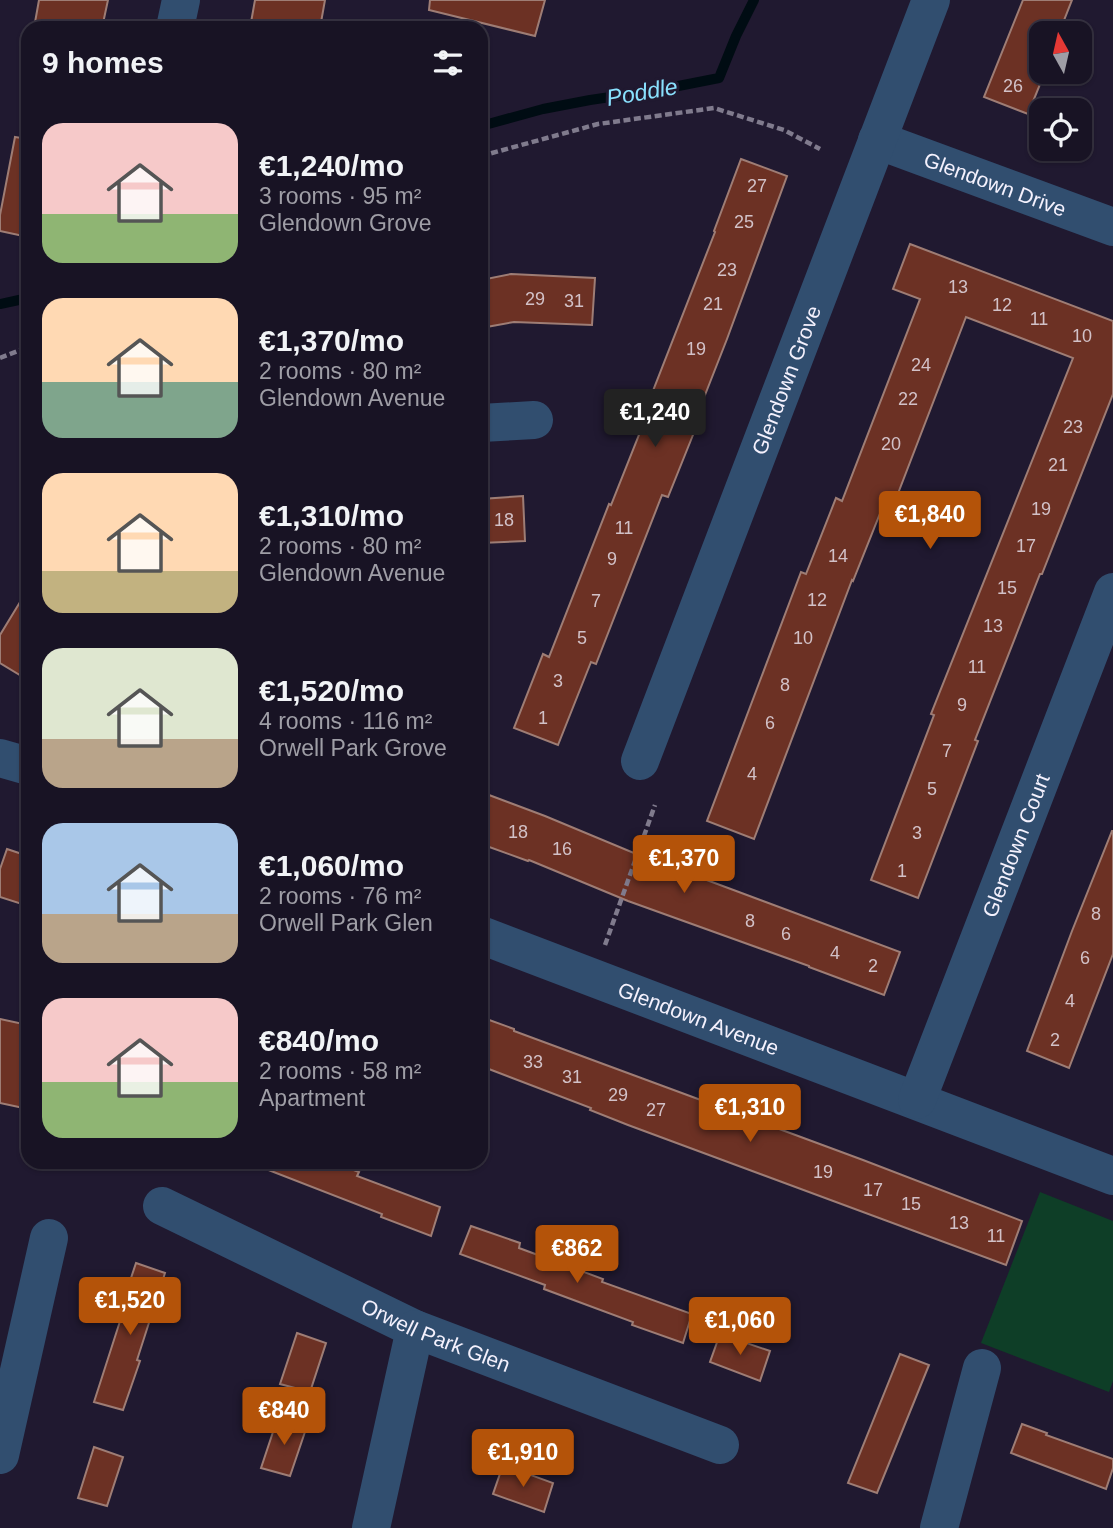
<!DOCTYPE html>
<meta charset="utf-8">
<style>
body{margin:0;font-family:Arial,sans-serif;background:#252031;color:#f1f3f6;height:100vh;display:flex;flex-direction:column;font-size:26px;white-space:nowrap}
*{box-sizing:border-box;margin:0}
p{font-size:23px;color:#9f9ea6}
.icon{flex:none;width:38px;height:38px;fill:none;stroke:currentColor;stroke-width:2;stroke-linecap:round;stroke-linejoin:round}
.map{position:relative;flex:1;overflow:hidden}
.sheet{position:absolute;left:21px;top:21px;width:467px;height:1148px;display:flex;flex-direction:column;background:#181324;border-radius:21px;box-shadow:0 2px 5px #0004,0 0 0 2px #363241}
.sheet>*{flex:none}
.needle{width:46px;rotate:352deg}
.fabs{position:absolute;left:1029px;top:21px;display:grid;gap:14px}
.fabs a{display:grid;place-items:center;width:63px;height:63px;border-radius:14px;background:#181324;box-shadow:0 2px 5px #0004,0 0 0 2px #363241;font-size:35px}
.price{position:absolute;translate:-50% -60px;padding:0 16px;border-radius:7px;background:#b45309;color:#fff;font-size:23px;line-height:46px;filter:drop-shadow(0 2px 4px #0008)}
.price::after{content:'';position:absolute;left:50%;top:42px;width:21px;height:16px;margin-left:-10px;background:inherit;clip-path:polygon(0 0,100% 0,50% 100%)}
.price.selected{background:#222;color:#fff}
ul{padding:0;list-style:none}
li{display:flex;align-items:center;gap:21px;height:175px;padding:0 21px}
li span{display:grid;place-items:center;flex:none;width:196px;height:140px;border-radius:21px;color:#555}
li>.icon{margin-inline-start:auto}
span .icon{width:84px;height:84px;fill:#fffc;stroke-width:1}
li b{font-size:30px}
h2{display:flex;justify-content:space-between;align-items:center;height:84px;padding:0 21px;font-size:30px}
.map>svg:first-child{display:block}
.green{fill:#0e3e27}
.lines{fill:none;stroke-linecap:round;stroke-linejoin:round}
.stream{stroke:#000c13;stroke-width:10}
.building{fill:#6c3124;stroke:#9e7d75;stroke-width:2}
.path{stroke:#807b8d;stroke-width:4.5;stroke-dasharray:7 3.5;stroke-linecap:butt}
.minor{stroke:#314e6f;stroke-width:38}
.labels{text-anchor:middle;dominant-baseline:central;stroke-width:6;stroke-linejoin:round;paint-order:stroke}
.number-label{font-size:18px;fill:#d2c1c7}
.street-label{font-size:21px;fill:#f4f1fd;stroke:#201930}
.water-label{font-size:23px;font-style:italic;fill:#89e1fe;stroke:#201930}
</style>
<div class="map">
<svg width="1113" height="1528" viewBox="0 0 1113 1528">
<rect width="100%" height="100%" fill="#201930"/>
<!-- green -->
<path class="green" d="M1040,1192L1113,1221V1381L1109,1392L981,1343Z"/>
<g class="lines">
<!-- stream -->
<g class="stream">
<path d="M481,126L543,109L590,100L658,90L719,78L736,36L754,0"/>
<path d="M0,304L28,298"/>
</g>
</g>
<!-- building -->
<g class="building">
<path d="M39,0H108L102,28H34Z"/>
<path d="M255,0H325L320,28H250Z"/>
<path d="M430,0H545L535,36L429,10Z"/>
<path d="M1023,0H1072L1059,33H1041V72H1045L1028,114L984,97Z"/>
<path d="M15,137L28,139V237L0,231V215Z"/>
<path d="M741,159L787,176L727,339L694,423L697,425L668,497L662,495L596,664L591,662L558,745L514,728L543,654L549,657L609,504L611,505L654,397L651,396L715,232L714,231Z"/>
<path d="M910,244L1113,321V394L1042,574H1040L975,740L978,741L918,898L871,880L934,715L931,714L1073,358L966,317L892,509L883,506L853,581L852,580L754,839L707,821L801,572L806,574L836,498L842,501L920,299L893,289Z"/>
<path d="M511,274L595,278L592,325L514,322L481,328V280Z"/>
<path d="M523,496L525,541L481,543V499Z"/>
<path d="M28,589V680L0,663V635Z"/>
<path d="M481,792L545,816L653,861V860L900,952L884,995L809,967V966L628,901L529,860L528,861L481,844Z"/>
<path d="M1112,831H1113V954L1069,1068L1027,1051L1072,931Z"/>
<path d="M7,849L28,856V906L0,897V869Z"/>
<path d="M481,1017L514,1029V1031L863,1160L1022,1221L1006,1265L628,1125L590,1110L591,1108L481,1066Z"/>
<path d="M0,1019L28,1025V1109L0,1103Z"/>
<path d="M254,1162H332L359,1172L357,1176L440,1207L431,1236L381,1217L382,1214L253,1164Z"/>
<path d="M471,1226L520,1243L519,1248L603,1279L602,1282L692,1314L683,1343L632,1325L633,1322L544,1289L545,1285L460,1254Z"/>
<path d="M136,1263L165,1273L137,1360L140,1361L123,1410L94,1402L122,1315L119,1314Z"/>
<path d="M297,1333L326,1343L310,1392L280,1384Z"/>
<path d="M720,1334L770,1351L760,1381L710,1362Z"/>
<path d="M900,1354L929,1365L877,1493L848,1483Z"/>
<path d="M278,1417L307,1426L290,1476L261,1468Z"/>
<path d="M1022,1424L1047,1433L1046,1435L1113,1459V1468L1106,1489L1011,1453Z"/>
<path d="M94,1447L123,1457L107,1506L78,1498Z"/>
<path d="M503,1465L553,1483L544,1512L493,1494Z"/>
</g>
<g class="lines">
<!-- path -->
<g class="path">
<path d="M481,156L598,124L714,108L784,130L820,149"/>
<path d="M0,358L28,347"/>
<path d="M605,945L655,805"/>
</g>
<!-- minor -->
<g class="minor">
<path d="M175,28L181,0"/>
<path id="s1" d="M877,140L1113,227"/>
<path d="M481,423L534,420"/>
<path d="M0,758L28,766"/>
<path id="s2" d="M640,761L931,0"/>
<path id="s3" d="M481,935L1113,1176"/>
<path id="s4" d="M917,1100L1113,592"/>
<path id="s5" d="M162,1206L415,1329L720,1445"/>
<path d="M0,1455L49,1238"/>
<path d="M371,1528L415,1329"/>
<path d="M939,1528L982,1368"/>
</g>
</g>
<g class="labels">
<!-- number labels -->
<g class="number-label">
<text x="1013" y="86">26</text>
<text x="757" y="186">27</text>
<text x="744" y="222">25</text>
<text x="727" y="270">23</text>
<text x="958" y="287">13</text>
<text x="535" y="299">29</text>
<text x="574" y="301">31</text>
<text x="713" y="304">21</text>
<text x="1002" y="305">12</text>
<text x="1039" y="319">11</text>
<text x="1082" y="336">10</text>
<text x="696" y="349">19</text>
<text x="921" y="365">24</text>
<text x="908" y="399">22</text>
<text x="1073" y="427">23</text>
<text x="891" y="444">20</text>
<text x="1058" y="465">21</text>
<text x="1041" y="509">19</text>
<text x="504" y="520">18</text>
<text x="624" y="528">11</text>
<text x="1026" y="546">17</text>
<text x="838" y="556">14</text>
<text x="612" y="559">9</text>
<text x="1007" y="588">15</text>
<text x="817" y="600">12</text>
<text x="596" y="601">7</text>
<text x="993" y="626">13</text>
<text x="582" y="638">5</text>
<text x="803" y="638">10</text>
<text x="977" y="667">11</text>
<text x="558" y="681">3</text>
<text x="785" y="685">8</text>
<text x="962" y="705">9</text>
<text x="543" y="718">1</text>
<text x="770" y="723">6</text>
<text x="947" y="751">7</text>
<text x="752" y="774">4</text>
<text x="932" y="789">5</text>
<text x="518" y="832">18</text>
<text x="917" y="833">3</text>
<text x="562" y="849">16</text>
<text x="902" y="871">1</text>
<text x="1096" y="914">8</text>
<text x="750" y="921">8</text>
<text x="786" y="934">6</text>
<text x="835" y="953">4</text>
<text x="1085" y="958">6</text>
<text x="873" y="966">2</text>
<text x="1070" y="1001">4</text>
<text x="1055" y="1040">2</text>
<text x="533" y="1062">33</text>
<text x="572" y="1077">31</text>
<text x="618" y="1095">29</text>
<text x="656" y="1110">27</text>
<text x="823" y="1172">19</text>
<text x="873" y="1190">17</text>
<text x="911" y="1204">15</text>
<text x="959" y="1223">13</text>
<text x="996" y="1236">11</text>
</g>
<!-- street labels -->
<g class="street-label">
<text stroke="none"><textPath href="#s1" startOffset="126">Glendown Drive</textPath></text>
<text stroke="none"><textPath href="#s2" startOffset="408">Glendown Grove</textPath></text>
<text stroke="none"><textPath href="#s4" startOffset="273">Glendown Court</textPath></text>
<text stroke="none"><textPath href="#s3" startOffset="233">Glendown Avenue</textPath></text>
<text stroke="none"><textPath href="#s5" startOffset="303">Orwell Park Glen</textPath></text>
</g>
<!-- water labels -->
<g class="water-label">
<text transform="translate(642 92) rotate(-10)">Poddle</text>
</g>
</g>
</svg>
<div class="fabs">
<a><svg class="needle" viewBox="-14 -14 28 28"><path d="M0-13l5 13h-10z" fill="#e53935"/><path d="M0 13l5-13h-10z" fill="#9f9ea6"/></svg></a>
<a><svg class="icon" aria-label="locate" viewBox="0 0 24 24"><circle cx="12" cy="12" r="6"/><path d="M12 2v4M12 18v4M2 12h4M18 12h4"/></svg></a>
</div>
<b class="price selected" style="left:655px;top:449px">€1,240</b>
<b class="price" style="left:930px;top:551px">€1,840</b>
<b class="price" style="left:684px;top:895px">€1,370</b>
<b class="price" style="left:750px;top:1144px">€1,310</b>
<b class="price" style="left:577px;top:1285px">€862</b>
<b class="price" style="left:130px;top:1337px">€1,520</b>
<b class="price" style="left:740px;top:1357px">€1,060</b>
<b class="price" style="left:284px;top:1447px">€840</b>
<b class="price" style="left:523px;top:1489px">€1,910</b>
<section class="sheet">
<h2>9 homes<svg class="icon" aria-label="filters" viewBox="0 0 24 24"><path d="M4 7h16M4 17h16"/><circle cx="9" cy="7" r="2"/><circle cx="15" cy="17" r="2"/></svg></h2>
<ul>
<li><span style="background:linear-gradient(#f6c9c9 65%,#8fb573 0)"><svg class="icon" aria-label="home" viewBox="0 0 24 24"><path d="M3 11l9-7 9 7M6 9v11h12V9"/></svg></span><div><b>€1,240/mo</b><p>3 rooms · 95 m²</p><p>Glendown Grove</p></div></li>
<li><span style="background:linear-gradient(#ffd9b3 60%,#7fa58c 0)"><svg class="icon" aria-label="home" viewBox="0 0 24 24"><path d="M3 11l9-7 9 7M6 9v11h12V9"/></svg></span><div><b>€1,370/mo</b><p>2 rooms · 80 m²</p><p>Glendown Avenue</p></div></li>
<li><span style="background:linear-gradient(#ffd9b3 70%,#c2b280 0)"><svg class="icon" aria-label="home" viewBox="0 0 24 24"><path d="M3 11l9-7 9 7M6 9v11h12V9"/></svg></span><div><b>€1,310/mo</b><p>2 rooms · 80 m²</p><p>Glendown Avenue</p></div></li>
<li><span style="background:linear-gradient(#dfe7d0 65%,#b9a48a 0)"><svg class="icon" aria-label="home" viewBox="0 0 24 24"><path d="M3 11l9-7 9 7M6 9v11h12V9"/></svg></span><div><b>€1,520/mo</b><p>4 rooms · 116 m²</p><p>Orwell Park Grove</p></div></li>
<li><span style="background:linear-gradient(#a9c7e8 65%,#b9a48a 0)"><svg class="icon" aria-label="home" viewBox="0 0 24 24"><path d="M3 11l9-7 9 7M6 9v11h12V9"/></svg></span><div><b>€1,060/mo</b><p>2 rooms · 76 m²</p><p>Orwell Park Glen</p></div></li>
<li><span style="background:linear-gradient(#f6c9c9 60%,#8fb573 0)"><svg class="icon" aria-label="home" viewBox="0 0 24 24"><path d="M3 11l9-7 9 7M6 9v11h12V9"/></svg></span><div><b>€840/mo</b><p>2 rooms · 58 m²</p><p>Apartment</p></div></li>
</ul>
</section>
</div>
